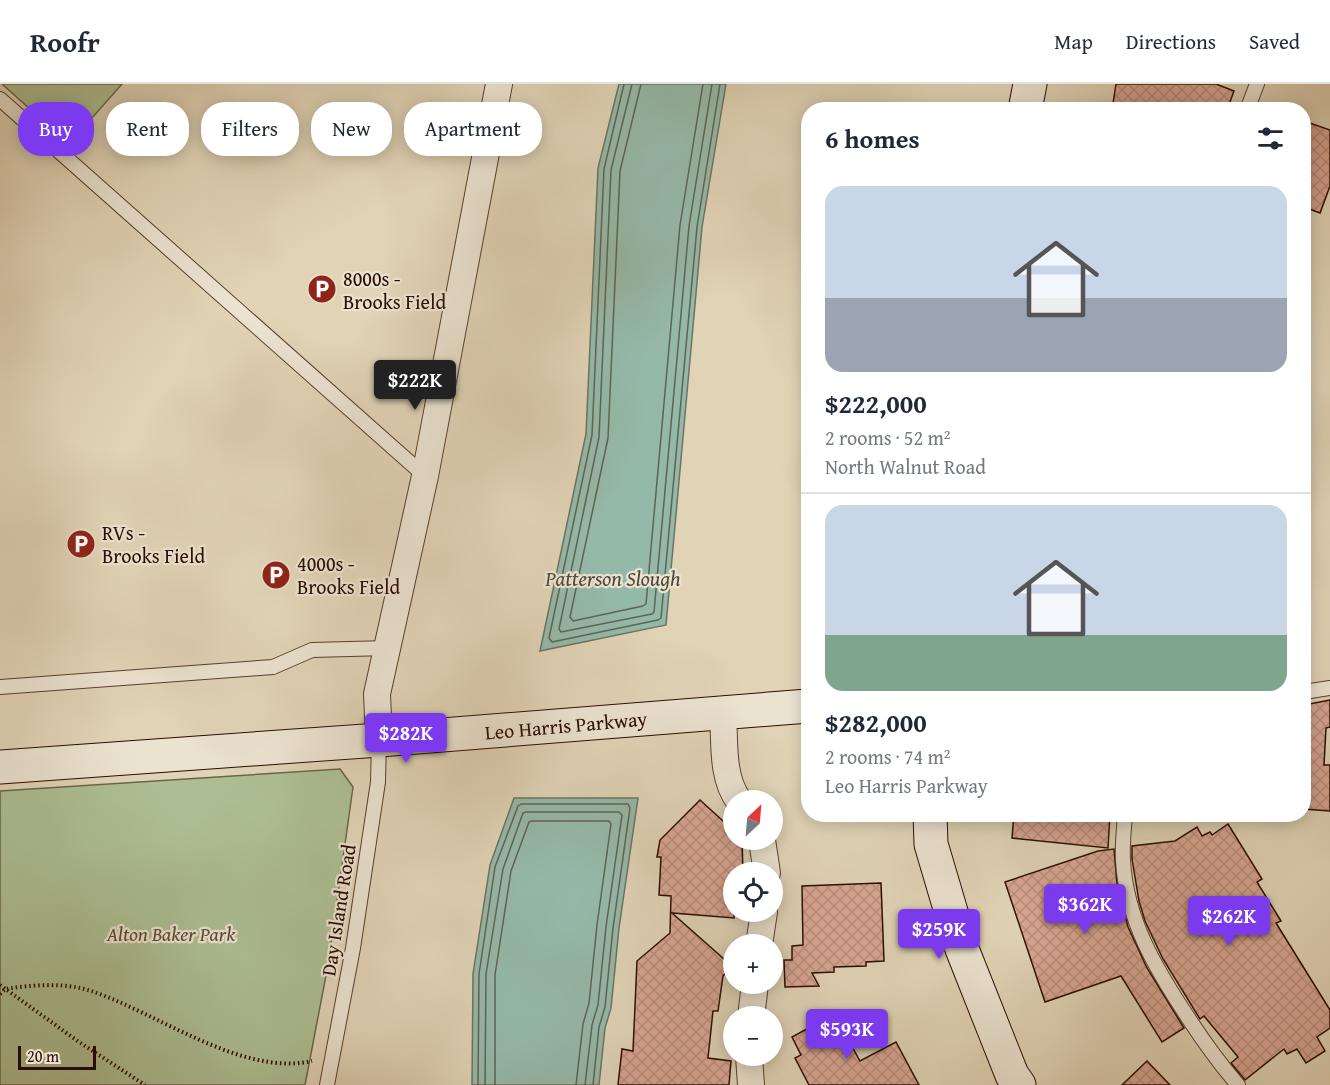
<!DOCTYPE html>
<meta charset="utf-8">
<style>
body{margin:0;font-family:"Gentium Book Plus",serif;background:#f2f2f3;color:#1f2937;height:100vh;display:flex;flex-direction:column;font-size:22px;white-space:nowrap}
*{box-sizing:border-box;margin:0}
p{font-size:20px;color:#747a83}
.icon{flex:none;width:33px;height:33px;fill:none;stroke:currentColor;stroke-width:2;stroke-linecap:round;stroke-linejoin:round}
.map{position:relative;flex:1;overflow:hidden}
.panel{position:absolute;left:801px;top:18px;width:510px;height:720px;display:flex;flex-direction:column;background:#fff;border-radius:24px;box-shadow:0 3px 15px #0003}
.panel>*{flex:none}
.banner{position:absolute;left:18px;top:18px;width:570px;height:54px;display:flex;gap:12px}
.needle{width:39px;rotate:26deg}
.fabs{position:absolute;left:723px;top:706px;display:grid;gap:12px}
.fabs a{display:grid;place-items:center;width:60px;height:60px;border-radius:50%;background:#fff;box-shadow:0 3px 15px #0003;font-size:30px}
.scale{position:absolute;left:18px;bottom:15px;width:78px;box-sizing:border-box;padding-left:6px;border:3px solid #2a0d00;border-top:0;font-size:16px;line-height:21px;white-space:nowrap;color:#2a0d00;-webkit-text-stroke:4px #ebe2d0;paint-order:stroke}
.price{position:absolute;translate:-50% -51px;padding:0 14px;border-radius:6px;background:#7c3aed;color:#fff;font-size:20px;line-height:39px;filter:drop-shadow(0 2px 3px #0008)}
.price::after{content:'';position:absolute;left:50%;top:36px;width:18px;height:14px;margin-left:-9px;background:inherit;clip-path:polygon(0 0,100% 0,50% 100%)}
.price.active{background:#222;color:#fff}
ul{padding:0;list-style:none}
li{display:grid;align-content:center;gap:12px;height:318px;padding:0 24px}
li+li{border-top:2px solid #e0e1e3}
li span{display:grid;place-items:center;height:186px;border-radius:18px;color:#555}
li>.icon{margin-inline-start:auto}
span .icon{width:108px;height:108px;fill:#fffc;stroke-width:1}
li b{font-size:26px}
h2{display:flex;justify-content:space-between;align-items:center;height:72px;padding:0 24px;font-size:26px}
.chip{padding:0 21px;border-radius:24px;background:#fff;box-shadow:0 3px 15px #0003;font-size:21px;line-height:54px}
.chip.active{background:#7c3aed;color:#fff}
header{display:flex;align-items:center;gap:36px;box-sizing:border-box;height:84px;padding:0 30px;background:#fff;border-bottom:2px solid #e0e1e3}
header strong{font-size:28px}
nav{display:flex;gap:33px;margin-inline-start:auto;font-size:21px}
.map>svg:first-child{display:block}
.green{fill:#acbe93;stroke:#6b664a;stroke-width:1.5}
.water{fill:#95b9a9;stroke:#6a7465;stroke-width:1.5}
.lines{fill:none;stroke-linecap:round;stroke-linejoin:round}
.shore{stroke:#606354;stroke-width:1.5}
.building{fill:url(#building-cross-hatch);stroke:#2a0d00;stroke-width:1.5}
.lane-casing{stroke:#583e2e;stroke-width:16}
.street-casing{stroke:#583e2e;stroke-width:28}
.secondary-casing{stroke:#2a0d00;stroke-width:35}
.path{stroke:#2a0d00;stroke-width:4;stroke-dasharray:1.5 3;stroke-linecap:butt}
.lane{stroke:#ebe2d0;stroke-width:14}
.street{stroke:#ebe2d0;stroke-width:26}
.secondary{stroke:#ebe2d0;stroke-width:33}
.labels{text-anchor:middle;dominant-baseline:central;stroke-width:4.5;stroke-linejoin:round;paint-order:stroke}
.poi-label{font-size:20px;fill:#2a0d00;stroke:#ebe2d0;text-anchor:start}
.street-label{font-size:20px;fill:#2a0d00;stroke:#ebe2d0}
.park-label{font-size:20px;font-style:italic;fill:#584b33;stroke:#ebe2d0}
.water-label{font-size:21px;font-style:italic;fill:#4f493b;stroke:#ebe2d0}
</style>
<header>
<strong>Roofr</strong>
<nav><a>Map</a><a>Directions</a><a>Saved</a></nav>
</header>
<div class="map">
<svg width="1330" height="1001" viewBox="0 0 1330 1001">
<defs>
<pattern id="building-cross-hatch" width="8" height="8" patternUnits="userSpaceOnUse" patternTransform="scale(1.5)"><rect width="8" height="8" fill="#d7a592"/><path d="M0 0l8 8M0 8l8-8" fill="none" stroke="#b98d7c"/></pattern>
</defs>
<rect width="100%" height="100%" fill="#e0d3b6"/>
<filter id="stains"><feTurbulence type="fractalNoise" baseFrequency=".00333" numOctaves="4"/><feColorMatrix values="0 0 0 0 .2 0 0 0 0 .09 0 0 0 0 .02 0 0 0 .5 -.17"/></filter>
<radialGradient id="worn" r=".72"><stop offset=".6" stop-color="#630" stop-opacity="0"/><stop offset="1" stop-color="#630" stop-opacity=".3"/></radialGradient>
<!-- green -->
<g class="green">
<path d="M2,0H122L69,60Z"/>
<path d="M340,685L353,703L328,881L305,1001H0V707Z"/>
</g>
<!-- water -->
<g class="water">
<path d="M619,0H726L702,143L666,541L540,567L586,350L598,84Z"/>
<path d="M514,714H638L619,844L611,924L605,944L599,1001H472L473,890L490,781Z"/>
</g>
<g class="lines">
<!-- shore -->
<g class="shore">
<path d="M624,0L604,85L592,351L549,554L552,558L658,536L661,534L697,143L720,0"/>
<path d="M632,0L611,86L599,353L559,545L561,548L652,530L654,528L689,142L712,0"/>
<path d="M641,0L620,87L608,354L570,533L573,537L643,522L646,520L680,141L703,0"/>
<path d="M478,1001L479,890L495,783L518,722L521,720H628L630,724L613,844L605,923L599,943L593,1001"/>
<path d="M485,1001L486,890L503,785L523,729L526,728H619L622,731L606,843L598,921L592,941L585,1001"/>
<path d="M495,1001V891L511,787L529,738L532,737H609L611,740L597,841L589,919L583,940L576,1001"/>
</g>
</g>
<!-- building -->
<g class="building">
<path d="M1116,0H1216L1234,7L1227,26H1112Z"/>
<path d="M1304,37L1330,46V102L1320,129L1304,123Z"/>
<path d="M1330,616V643L1326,644L1324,681H1330V727L1304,725V666H1310L1304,621Z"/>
<path d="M700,716L734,747V756H742L743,789H734V834L672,829L733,883L723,892L718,927H713L708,974L731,977L729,1001H618L622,965L633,967L637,877L670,849L671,812L659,811L661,773H657L660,756Z"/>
<path d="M1014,730H1110L1108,764L1012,754Z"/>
<path d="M1228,740L1262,795L1257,798L1281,837L1276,839L1330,926V944L1317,953L1325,967L1306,979L1297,965L1287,970L1284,965L1245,996L1231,979L1238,973L1204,932L1200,935L1163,875L1145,837L1139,817L1132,775V762L1175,757L1197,743L1202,752L1210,748L1212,751Z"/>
<path d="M1114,765L1117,800L1128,843L1147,884L1184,944L1162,958L1121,892L1045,918L1005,798L1098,767Z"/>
<path d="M881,799L884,877L866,878V882L834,883V888L812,889L819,902L785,903L784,876H792V862L803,861L802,802Z"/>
<path d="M834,930L860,977L896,958L919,1001H809L795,974L801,971L792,953Z"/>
<path d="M1147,977L1170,1001H1122Z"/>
</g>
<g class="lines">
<!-- lane casing -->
<g class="lane-casing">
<g id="lane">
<path d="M0,15L425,392"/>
<path d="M1247,26L1257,0"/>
<path d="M0,603L273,583L312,566L388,564"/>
<path d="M1304,608L1330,604"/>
<path d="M1125,730C1124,746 1122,761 1123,776C1126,836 1157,887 1189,935C1204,958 1220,980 1238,1001"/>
<path d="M327,1001L353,864L378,698L379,656"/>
</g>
</g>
<!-- street casing -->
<g class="street-casing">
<g id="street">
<path d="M723,629C725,657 721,693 739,717"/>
<path d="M379,656L377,610L425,392L499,0"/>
<path d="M762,756L767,789"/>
<path d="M759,861L764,828"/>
<path d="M751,933L755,900"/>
<path d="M749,972L751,1001"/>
</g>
</g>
<!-- secondary casing -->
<g class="secondary-casing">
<g id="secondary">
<path d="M1025,26L1030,0"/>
<path d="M0,683L379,656L808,622"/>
<path d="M930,730L931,760L962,865L1012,991L1019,1001"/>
</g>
</g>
<!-- path -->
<g class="path">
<path d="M0,901L79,958L145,1001"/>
<path d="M0,910L5,905C32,901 65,898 91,907C156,928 242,993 312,977"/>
</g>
<!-- lane -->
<use href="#lane" class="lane"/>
<!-- street -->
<use href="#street" class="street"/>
<!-- secondary -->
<use href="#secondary" class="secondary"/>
</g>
<!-- icons -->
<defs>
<g id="parking-disc" transform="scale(1.5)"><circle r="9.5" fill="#8f2418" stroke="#ebe2d0"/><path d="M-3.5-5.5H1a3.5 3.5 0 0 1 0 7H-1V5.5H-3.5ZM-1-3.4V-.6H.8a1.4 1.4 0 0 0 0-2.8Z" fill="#fff"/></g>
</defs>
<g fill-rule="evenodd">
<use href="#parking-disc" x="322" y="205"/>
<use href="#parking-disc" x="81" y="460"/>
<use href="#parking-disc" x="276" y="491"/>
</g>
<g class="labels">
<!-- poi labels -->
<g class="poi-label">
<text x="343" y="194">8000s -<tspan x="343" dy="23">Brooks Field</tspan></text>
<text x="102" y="448">RVs -<tspan x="102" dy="23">Brooks Field</tspan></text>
<text x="297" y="479">4000s -<tspan x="297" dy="23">Brooks Field</tspan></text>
</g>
<!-- street labels -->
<g class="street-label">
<text transform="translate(566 641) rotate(-5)">Leo Harris Parkway</text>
<text transform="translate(338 826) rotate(-81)">Day Island Road</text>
</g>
<!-- park labels -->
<g class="park-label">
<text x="171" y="849">Alton Baker Park</text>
</g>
<!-- water labels -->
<g class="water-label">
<text x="613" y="494">Patterson Slough</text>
</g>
</g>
<rect width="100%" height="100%" filter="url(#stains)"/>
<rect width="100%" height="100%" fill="url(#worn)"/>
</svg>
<div class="fabs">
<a><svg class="needle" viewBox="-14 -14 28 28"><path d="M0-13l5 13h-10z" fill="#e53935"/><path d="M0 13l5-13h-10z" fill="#747a83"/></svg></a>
<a><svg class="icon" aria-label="locate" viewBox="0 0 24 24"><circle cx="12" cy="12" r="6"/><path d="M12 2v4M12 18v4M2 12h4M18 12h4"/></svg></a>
<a>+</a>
<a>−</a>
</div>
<div class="scale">20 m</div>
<b class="price active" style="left:415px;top:327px">$222K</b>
<b class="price" style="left:406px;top:680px">$282K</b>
<b class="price" style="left:1085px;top:851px">$362K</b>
<b class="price" style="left:1229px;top:863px">$262K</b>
<b class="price" style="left:939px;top:876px">$259K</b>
<b class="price" style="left:847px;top:976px">$593K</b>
<div class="banner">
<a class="chip active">Buy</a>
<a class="chip">Rent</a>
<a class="chip">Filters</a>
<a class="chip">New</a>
<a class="chip">Apartment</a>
</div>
<section class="panel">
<h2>6 homes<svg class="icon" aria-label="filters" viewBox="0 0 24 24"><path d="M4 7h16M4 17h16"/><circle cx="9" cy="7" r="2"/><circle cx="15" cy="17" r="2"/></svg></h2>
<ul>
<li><span style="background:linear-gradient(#c9d6e8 60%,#9aa5b1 0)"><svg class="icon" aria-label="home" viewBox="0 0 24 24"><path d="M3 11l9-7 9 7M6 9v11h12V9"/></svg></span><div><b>$222,000</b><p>2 rooms · 52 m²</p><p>North Walnut Road</p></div></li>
<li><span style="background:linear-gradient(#c9d6e8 70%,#7fa58c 0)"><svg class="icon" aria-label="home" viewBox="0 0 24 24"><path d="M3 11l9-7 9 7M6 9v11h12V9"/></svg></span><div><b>$282,000</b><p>2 rooms · 74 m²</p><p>Leo Harris Parkway</p></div></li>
</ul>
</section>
</div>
